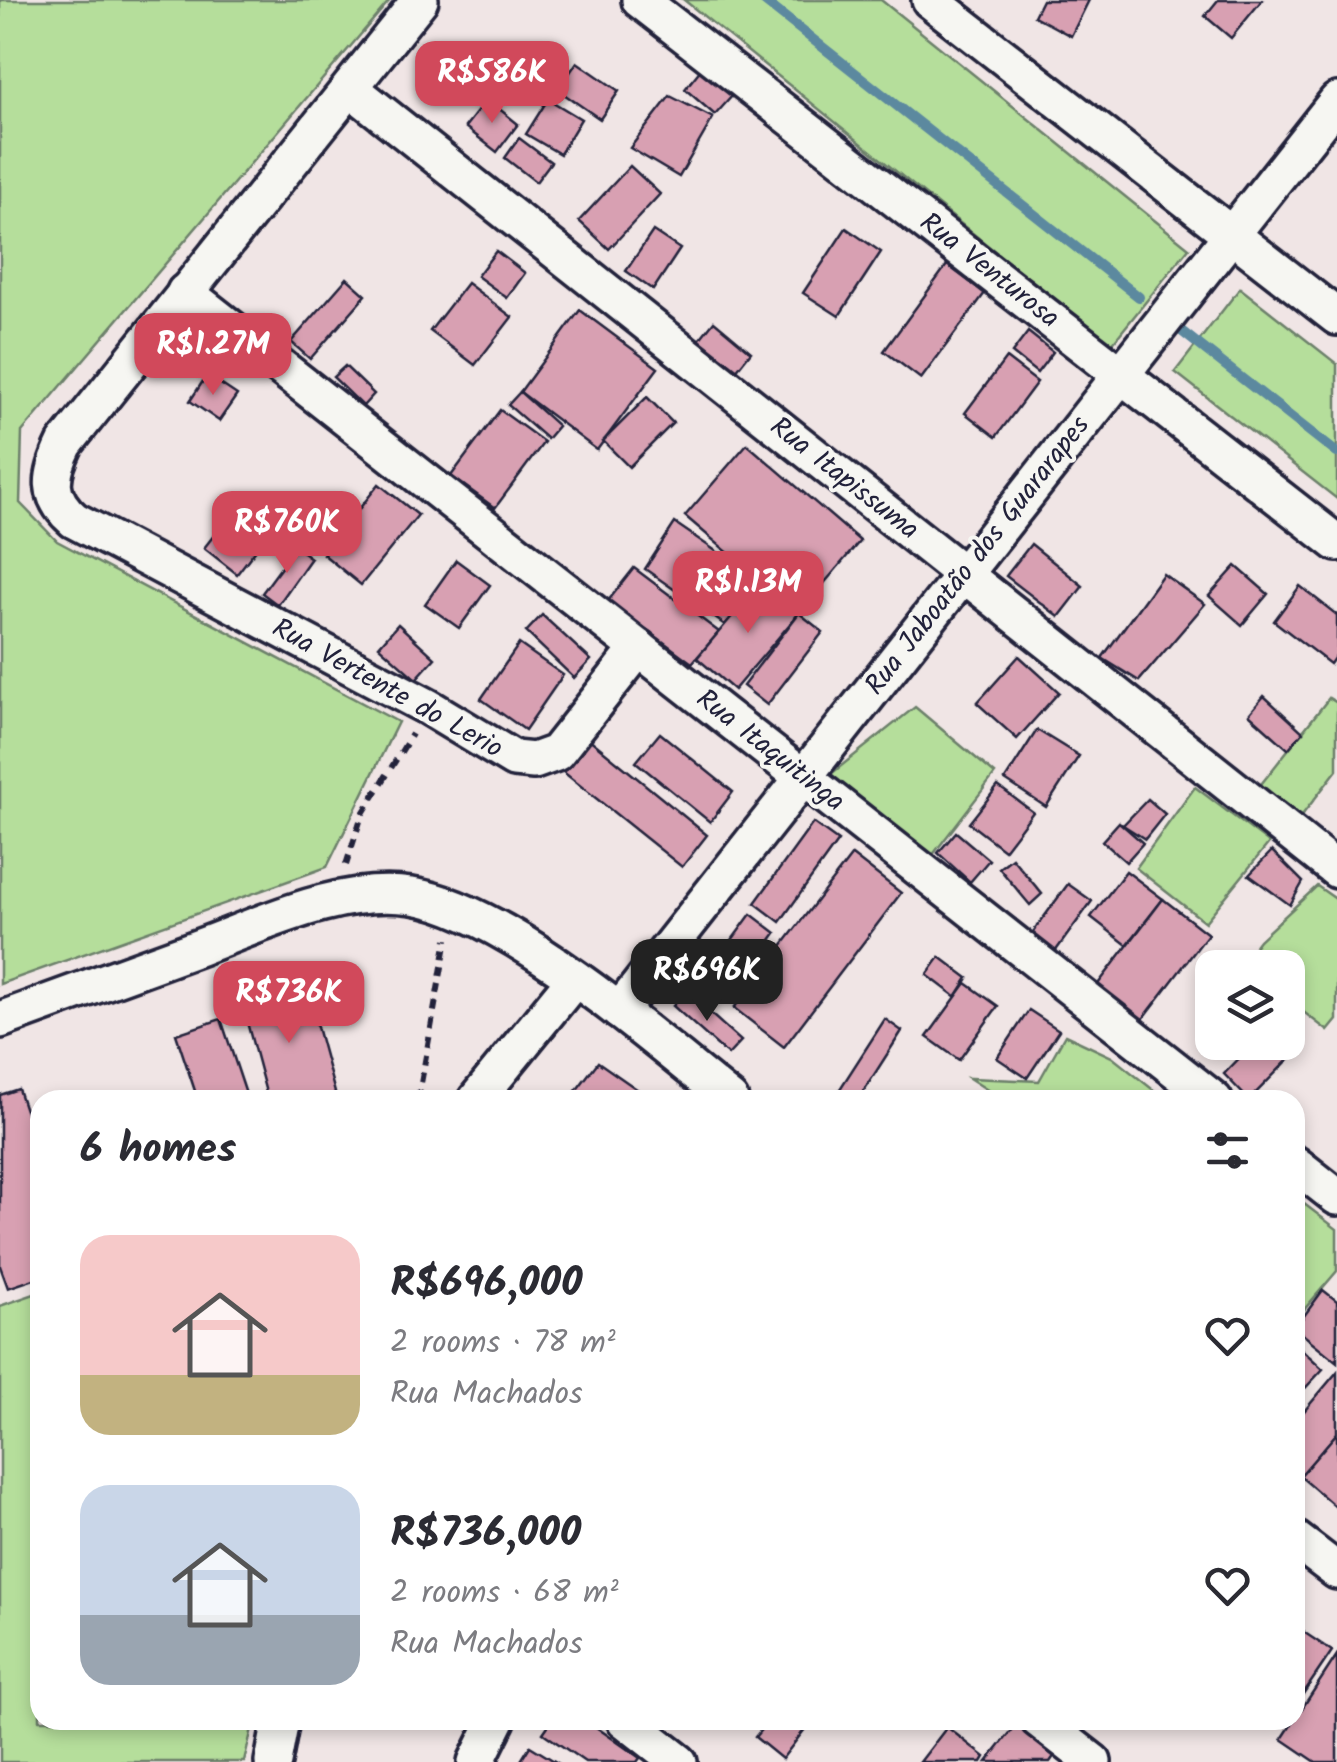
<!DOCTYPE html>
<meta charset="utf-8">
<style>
body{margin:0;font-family:Kalam,sans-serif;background:#f7f7f7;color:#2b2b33;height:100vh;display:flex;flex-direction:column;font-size:38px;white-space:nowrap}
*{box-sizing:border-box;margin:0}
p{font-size:32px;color:#7c7c81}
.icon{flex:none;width:55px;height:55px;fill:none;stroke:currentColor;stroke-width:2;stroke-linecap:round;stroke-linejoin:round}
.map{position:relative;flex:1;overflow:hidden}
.sheet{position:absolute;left:30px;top:1090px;width:1275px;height:640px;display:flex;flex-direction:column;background:#fff;border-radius:30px;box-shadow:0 5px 15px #0003}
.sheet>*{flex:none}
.fabs{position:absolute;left:1195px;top:950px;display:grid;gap:20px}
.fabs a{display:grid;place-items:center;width:110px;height:110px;border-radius:20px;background:#fff;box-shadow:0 5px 15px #0003;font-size:50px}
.price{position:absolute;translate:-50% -85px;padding:0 22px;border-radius:20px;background:#d1495b;color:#fff;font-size:32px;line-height:65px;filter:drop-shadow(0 2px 5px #0008)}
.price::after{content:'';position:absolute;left:50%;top:60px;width:30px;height:22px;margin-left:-15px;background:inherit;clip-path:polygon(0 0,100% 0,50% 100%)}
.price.active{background:#222;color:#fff}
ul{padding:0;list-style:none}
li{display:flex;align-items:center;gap:30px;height:250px;padding:0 50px}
li span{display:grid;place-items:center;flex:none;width:280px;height:200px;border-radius:30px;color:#555}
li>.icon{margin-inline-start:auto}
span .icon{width:120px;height:120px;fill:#fffc;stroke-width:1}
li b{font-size:42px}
h2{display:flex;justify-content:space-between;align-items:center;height:120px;padding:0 50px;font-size:42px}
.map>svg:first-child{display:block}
.green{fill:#b5de9b;stroke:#6c806b;stroke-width:2.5}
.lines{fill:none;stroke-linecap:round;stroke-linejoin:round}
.stream{stroke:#5c899f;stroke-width:10}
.building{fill:#d8a0b2;stroke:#22223b;stroke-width:2.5}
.minor-casing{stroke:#22223b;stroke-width:42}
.path{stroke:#22223b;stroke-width:6;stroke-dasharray:10 8;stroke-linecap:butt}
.minor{stroke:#f6f6f2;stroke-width:35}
.labels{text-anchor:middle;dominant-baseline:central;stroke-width:8;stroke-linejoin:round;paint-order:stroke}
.street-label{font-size:28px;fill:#22223b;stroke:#f6f6f2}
</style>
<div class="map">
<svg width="1337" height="1762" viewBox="0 0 1337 1762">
<rect width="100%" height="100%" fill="#f0e5e5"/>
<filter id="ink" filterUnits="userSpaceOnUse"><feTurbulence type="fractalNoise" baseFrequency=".01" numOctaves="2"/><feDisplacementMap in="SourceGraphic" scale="20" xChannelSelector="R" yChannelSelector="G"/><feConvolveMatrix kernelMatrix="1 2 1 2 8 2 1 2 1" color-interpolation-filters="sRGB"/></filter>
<g filter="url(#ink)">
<!-- green -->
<g class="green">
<path d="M0,0H390L22,432L20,503L57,541L398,722L327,867L0,984Z"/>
<path d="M684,0H881L1189,248L1111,345Z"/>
<path d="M1240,288L1337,364V499L1175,372Z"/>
<path d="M1329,698L1337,703V770L1299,819L1258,788Z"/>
<path d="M915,707L995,774L925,865L826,778Z"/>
<path d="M1195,787L1269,843L1205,922L1136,868Z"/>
<path d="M1317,886L1337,900V1020L1328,1031L1288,1000V968L1239,967L1259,940Z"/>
<path d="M1065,1035L1112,1057L1166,1100H1003L969,1078L1039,1081Z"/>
<path d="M1295,1197L1337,1229V1271L1295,1320Z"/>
<path d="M40,1292V1720H254L244,1762H0V1306Z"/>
</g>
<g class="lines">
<!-- stream -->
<g class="stream">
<path d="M763,0L1139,297"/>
<path d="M1175,326L1337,453"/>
</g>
</g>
<!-- building -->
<g class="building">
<path d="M1042,0H1089L1071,36L1034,16Z"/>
<path d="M1218,0H1262L1231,38L1205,16Z"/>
<path d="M577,62L619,91L600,119L558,90Z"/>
<path d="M701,69L733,95L715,115L685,89Z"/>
<path d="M670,96L713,118L679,177L630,148Z"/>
<path d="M487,99L518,124L497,152L465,127Z"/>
<path d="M548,99L581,119L560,154L526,134Z"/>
<path d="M519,138L551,162L536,182L505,158Z"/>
<path d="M630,166L660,194L609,249L579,221Z"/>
<path d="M846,228L881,252L839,316L803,293Z"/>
<path d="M653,231L680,249L653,290L626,271Z"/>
<path d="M496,251L525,273L507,298L477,276Z"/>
<path d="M947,265L985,293L921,379L884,351Z"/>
<path d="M347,278L366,295L310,359L291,342Z"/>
<path d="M467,283L512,317L475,365L430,331Z"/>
<path d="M580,310L658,368L597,450L520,392Z"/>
<path d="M714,321L751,352L732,376L695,345Z"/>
<path d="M1028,332L1053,352L1037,373L1012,353Z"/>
<path d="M1006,358L1037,382L996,437L965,413Z"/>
<path d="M345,366L374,394L363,406L333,377Z"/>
<path d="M207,375L237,395L219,421L190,401Z"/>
<path d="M520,392L558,426L547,439L508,405Z"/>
<path d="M647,397L673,423L629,467L603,441Z"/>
<path d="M500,410L544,442L495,508L451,476Z"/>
<path d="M747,444L860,541L799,613L685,516Z"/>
<path d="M379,484L418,515L361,585L323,554Z"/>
<path d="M243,498L276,523L237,574L204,548Z"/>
<path d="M675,523L761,582L725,625L645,569Z"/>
<path d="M1031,544L1083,586L1059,617L1006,576Z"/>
<path d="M296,547L311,558L278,605L262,593Z"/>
<path d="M456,560L490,585L459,628L425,604Z"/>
<path d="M1236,566L1268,594L1242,625L1209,596Z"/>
<path d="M634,568L719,632L692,663L608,601Z"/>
<path d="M1163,574L1205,604L1139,681L1102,658Z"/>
<path d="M761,582L799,613L734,690L697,658Z"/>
<path d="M1300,586L1337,615V654L1330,664L1274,621Z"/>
<path d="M799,613L823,632L767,705L743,686Z"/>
<path d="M542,615L591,660L574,678L526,632Z"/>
<path d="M398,624L435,658L416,679L379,646Z"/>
<path d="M519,644L563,675L525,730L481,699Z"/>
<path d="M1019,656L1059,692L1017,739L977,703Z"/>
<path d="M1264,696L1303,732L1288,749L1249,714Z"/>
<path d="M1037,730L1079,756L1046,807L1005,780Z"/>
<path d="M660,733L733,792L710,822L636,762Z"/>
<path d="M588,738L707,835L682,867L562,771Z"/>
<path d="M998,786L1033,812L1004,850L969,823Z"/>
<path d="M1148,799L1165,814L1145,839L1123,825Z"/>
<path d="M1119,822L1143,843L1126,862L1102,841Z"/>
<path d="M813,823L838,841L780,922L755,903Z"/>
<path d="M956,832L989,860L970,882L938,853Z"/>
<path d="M1272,851L1303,882L1290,905L1249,875Z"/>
<path d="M852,855L901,893L784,1047L734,1008Z"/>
<path d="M1012,858L1042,894L1030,905L999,868Z"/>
<path d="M1126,871L1163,899L1127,945L1091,917Z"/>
<path d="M1068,884L1092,901L1052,956L1028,939Z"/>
<path d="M1163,899L1208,934L1140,1023L1095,988Z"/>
<path d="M751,914L776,933L728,1000L702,981Z"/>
<path d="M940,957L968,978L956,997L927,975Z"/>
<path d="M305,983L337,1100H268L241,1000Z"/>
<path d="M966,983L998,1006L959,1060L927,1037Z"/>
<path d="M686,992L741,1041L728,1055L673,1006Z"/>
<path d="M1029,1010L1059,1030L1027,1078L997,1058Z"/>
<path d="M221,1019L248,1100H198L176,1034Z"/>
<path d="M885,1019L902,1031L858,1100H844L836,1095Z"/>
<path d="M1288,1037L1299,1049L1249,1100L1224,1074L1255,1042H1288Z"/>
<path d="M598,1062L641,1092L634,1100H569Z"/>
<path d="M18,1089L40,1155V1277L8,1288L0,1266V1095Z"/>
<path d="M1323,1290L1337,1301V1362L1295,1328Z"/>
<path d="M1295,1343L1323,1369L1295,1399Z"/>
<path d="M1337,1372V1433L1300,1476L1295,1472V1422Z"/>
<path d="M1337,1433V1508L1300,1476Z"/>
<path d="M1299,1629L1332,1651L1303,1694L1295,1689V1635Z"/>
<path d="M1337,1655V1762H1316L1282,1739Z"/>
<path d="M552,1720H586L640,1758L637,1762H585L543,1733Z"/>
<path d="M769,1720H812L782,1759L755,1737Z"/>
<path d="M1017,1724L1055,1755L1050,1762H987Z"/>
<path d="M947,1727L985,1757L982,1762H920Z"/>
<path d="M530,1746L556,1762H520Z"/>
</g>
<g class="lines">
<!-- minor casing -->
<g class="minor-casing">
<g id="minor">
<path d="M420,0L65,444C50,475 46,496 74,520L428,707L514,759L534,761L556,753L639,648"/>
<path d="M640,0L1337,543"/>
<path d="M930,0L1337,317"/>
<path d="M350,88L1337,870"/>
<path d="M185,292L1214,1100"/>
<path d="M619,1011L1337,101"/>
<path d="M0,1020C67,996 133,971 200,947C268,922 338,886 412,896C507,910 654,1039 730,1100"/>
<path d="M476,1100L573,981"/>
<path d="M1295,1164L1337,1197"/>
<path d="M1295,1539L1337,1571"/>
<path d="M625,1720L679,1762"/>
<path d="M1039,1720L1093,1762"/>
<path d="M273,1762L281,1720"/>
<path d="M476,1762L497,1720"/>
</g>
</g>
<!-- path -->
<g class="path">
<path d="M346,865L362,815L412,734"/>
<path d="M418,1100L447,939"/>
</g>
<!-- minor -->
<use href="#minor" class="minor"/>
</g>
</g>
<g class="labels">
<!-- street labels -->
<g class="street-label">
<text transform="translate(989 271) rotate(38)">Rua Venturosa</text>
<text transform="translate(844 479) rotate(38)">Rua Itapissuma</text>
<text transform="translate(978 556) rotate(-52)">Rua Jaboatão dos Guararapes</text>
<text transform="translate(387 689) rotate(29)">Rua Vertente do Lerio</text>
<text transform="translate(770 751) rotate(38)">Rua Itaquitinga</text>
</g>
</g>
</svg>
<div class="fabs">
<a><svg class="icon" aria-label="layers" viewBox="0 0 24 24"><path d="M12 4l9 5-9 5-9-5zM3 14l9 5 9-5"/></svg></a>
</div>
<b class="price" style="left:492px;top:126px">R$586K</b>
<b class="price" style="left:213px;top:398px">R$1.27M</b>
<b class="price" style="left:287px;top:576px">R$760K</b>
<b class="price" style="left:748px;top:636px">R$1.13M</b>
<b class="price active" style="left:707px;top:1024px">R$696K</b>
<b class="price" style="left:289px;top:1046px">R$736K</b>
<section class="sheet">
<h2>6 homes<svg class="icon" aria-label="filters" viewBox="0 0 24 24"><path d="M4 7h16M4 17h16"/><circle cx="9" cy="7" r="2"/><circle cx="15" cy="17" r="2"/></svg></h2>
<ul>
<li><span style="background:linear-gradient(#f6c9c9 70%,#c2b280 0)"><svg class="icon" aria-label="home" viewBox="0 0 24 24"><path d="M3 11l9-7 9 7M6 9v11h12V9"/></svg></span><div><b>R$696,000</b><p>2 rooms · 78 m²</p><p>Rua Machados</p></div><svg class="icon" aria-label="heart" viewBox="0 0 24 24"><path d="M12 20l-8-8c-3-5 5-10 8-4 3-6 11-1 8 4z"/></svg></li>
<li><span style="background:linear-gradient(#c9d6e8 65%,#9aa5b1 0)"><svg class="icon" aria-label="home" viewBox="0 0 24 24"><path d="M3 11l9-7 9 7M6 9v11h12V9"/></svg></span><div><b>R$736,000</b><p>2 rooms · 68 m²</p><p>Rua Machados</p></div><svg class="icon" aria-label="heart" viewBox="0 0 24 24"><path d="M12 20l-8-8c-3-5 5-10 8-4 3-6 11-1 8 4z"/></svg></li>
</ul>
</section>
</div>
